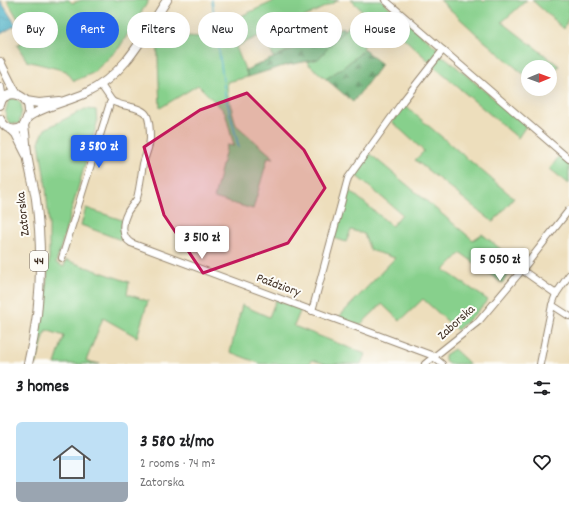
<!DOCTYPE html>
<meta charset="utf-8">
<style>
body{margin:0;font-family:Dekko,sans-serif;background:#f2f2f2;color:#202124;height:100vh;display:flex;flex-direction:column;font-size:15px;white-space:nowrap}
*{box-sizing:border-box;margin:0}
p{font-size:13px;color:#757577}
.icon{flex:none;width:22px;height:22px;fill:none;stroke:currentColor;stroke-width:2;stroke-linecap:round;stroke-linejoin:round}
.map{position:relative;height:364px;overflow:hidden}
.side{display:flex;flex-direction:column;background:#fff;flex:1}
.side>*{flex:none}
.banner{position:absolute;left:12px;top:12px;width:545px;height:36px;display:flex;gap:8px}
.needle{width:26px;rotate:89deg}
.controls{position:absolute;left:521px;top:60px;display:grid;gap:8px}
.controls a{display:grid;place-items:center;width:36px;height:36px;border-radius:50%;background:#fff;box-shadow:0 4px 16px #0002;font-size:20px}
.price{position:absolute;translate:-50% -34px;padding:0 9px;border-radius:4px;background:#fff;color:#222;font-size:13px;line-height:26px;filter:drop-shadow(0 1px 2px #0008)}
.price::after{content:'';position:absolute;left:50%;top:24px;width:12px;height:9px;margin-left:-6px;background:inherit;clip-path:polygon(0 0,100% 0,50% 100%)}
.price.on{background:#2563eb;color:#fff}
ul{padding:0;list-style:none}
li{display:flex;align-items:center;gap:12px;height:100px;padding:0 16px}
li+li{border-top:1px solid #e0e0e0}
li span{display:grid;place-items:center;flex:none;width:112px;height:80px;border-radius:6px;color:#555}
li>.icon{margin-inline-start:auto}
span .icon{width:48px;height:48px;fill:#fffc;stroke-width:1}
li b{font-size:17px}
h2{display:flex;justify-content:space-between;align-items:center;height:48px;padding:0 16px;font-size:17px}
.pill{padding:0 14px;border-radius:18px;background:#fff;box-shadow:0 4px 16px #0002;font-size:14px;line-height:36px}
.pill.on{background:#2563eb;color:#fff}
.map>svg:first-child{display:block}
.green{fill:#87d08c;stroke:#617d55}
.forest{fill:url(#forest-firs);stroke:#546e4b}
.water{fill:url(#water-ripples);stroke:#426d72}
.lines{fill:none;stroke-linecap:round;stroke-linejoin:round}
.stream{stroke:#48b0c7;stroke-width:1.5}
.minor-casing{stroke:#94846d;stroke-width:8}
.major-casing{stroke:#94846d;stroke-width:10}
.minor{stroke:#fff;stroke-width:6}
.major{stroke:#fff;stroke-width:8}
.marked{fill:#c2185b;fill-opacity:0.2;stroke:#c2185b;stroke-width:3;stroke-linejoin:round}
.labels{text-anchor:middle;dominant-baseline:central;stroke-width:4;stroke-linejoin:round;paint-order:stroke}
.shield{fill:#fdfcf7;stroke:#75695f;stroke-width:1}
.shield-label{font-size:12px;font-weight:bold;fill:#3b2a1e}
.street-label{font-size:13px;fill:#3b2a1e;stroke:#fdfcf7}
</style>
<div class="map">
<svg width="569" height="364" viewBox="0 0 569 364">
<defs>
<pattern id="forest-firs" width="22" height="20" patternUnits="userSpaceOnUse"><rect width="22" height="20" fill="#6db278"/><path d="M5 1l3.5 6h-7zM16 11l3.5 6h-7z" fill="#5b9162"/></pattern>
<pattern id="water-ripples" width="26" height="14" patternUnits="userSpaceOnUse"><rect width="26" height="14" fill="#48b0c7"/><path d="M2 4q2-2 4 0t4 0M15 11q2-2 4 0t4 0" fill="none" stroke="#3d8fa1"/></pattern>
</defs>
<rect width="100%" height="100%" fill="#fdfcf7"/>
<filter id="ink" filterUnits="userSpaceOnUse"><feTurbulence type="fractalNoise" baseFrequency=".025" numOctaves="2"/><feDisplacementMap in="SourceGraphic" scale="8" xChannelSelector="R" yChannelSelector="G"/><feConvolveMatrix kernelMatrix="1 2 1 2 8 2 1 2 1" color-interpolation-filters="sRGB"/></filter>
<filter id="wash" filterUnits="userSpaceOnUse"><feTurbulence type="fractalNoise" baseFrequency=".012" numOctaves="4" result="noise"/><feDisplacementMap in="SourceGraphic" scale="16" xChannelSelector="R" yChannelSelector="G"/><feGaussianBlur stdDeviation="0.9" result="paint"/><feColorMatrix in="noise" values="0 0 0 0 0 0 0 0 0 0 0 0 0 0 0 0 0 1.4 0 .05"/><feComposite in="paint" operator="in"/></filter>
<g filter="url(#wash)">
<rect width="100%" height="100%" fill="#eddebc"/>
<!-- green -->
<g class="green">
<path d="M7,0H69L72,3L82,0H149L119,48L93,73L74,81L66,71L27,61L17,45L22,42L16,30L22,26Z"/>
<path d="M277,0H339L300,19L307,40L274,58L263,34L236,47L248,77L227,82L228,96L236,125L274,158L268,157L253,209L214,198L227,145L234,146L225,112L198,85L160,108L157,34L230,39L232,20Z"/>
<path d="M351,0H381L439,50L430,62L386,22L363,47L364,50L345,66L326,79L306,62L318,59L344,30L365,13Z"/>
<path d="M440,0H482L484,2L486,0H527L502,22L559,66L550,76V67H528V78L483,40Z"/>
<path d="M532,0H569V16L564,29Z"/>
<path d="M441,56L446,58L526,126L518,138L433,66Z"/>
<path d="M9,98C27,98 21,113 19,124L10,123C2,114 7,109 9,98Z"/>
<path d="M404,105L514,198L493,222L415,160L424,151L392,122Z"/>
<path d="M85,109L96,110L97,123L56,263L64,267L66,260L129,282L127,294L148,301L137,337L103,318L86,361L100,364H55L64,336L46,330L36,364H33L44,303L49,262V225L46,187L39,142L45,129Z"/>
<path d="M369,153L473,240L482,234L518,263L502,283L461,253L444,270L488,300L473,316L457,330L423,299L400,321L382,304L360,325L337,319L395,258L370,250L364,234L351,230L346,242L334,238L348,189L392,226L402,214L354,174Z"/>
<path d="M559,156L569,165V184L550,169Z"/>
<path d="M86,208L122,220L121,240L81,225Z"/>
<path d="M276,300L301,309L294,326L365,354L361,364H326L312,360L309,364H261L230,352L242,305L269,317Z"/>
<path d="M454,349L470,364H448L445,360V355Z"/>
</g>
<!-- forest -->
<g class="forest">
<path d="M343,27L344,30L318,59L283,66L248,77L246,70Z"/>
<path d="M364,50L382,64L353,102L326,79L345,66Z"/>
</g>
<!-- water -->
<path class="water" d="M0,0L16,25L1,34L0,32Z"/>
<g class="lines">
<!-- stream -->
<path class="stream" d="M212,0L225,94L239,148"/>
</g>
</g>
<g filter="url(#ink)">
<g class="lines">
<!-- minor casing -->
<g class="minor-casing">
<g id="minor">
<path d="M385,0L569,159"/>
<path d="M112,101C121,107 140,106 146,114C150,119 150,131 150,138C150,146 145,156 143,164C141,175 140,187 137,198C135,203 129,208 127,213C122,223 121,237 131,243L431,355L442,364"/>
<path d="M62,258L110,103L112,101L101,85"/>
<path d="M522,270L556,294"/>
<path d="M552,305L569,316"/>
<path d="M312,311L348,178L403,101L443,50"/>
<path d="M425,364L479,321L522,270L569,210"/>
<path d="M540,364L552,305L556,294L569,275"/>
</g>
</g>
<!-- major casing -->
<g class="major-casing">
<g id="major">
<path d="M0,62L12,86L17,94"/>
<path d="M0,87L2,99L0,105"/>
<path d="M26,101L39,103L60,101"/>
<path d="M27,118C40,107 70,101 86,93C126,74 144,35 167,0"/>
<path d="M0,119C5,129 14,133 24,126C25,121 29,117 29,111C29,96 13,89 2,99"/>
<path d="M24,126C26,137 26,149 28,160C30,173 34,186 36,199C43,253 41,311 28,364"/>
<path d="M12,130L16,134L26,154"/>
</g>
</g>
<!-- minor -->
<use href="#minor" class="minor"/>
<!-- major -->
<use href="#major" class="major"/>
</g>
</g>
<!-- marked area -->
<path class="marked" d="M247,93L304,150L325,188L288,243L203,273L164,215L144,147L200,110Z"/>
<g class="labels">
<!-- shield labels -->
<rect class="shield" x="30" y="251" width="18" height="20" rx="3"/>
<g class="shield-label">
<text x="39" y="261">44</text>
</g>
<!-- street labels -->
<g class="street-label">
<text transform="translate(24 214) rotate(-96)">Zatorska</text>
<text transform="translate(278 286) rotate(20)">Paździory</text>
<text transform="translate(457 323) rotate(-42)">Zaborska</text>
</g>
</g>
</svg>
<div class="controls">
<a><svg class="needle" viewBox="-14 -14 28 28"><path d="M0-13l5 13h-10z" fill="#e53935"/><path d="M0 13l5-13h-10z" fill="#757577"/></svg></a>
</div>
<b class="price on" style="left:99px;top:169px">3 580 zł</b>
<b class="price" style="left:202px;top:260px">3 510 zł</b>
<b class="price" style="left:500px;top:282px">5 050 zł</b>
<div class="banner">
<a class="pill">Buy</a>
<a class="pill on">Rent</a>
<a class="pill">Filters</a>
<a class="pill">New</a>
<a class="pill">Apartment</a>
<a class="pill">House</a>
</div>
</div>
<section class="side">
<h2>3 homes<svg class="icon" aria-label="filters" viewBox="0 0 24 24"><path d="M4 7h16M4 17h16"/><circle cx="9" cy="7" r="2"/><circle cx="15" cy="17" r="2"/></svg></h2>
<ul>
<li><span style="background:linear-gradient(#bfe0f5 75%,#9aa5b1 0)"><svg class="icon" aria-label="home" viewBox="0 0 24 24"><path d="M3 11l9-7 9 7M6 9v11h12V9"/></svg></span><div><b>3 580 zł/mo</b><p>2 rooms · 74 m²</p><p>Zatorska</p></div><svg class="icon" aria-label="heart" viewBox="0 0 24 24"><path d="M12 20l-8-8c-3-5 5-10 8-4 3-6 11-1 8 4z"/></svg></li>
</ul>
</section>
